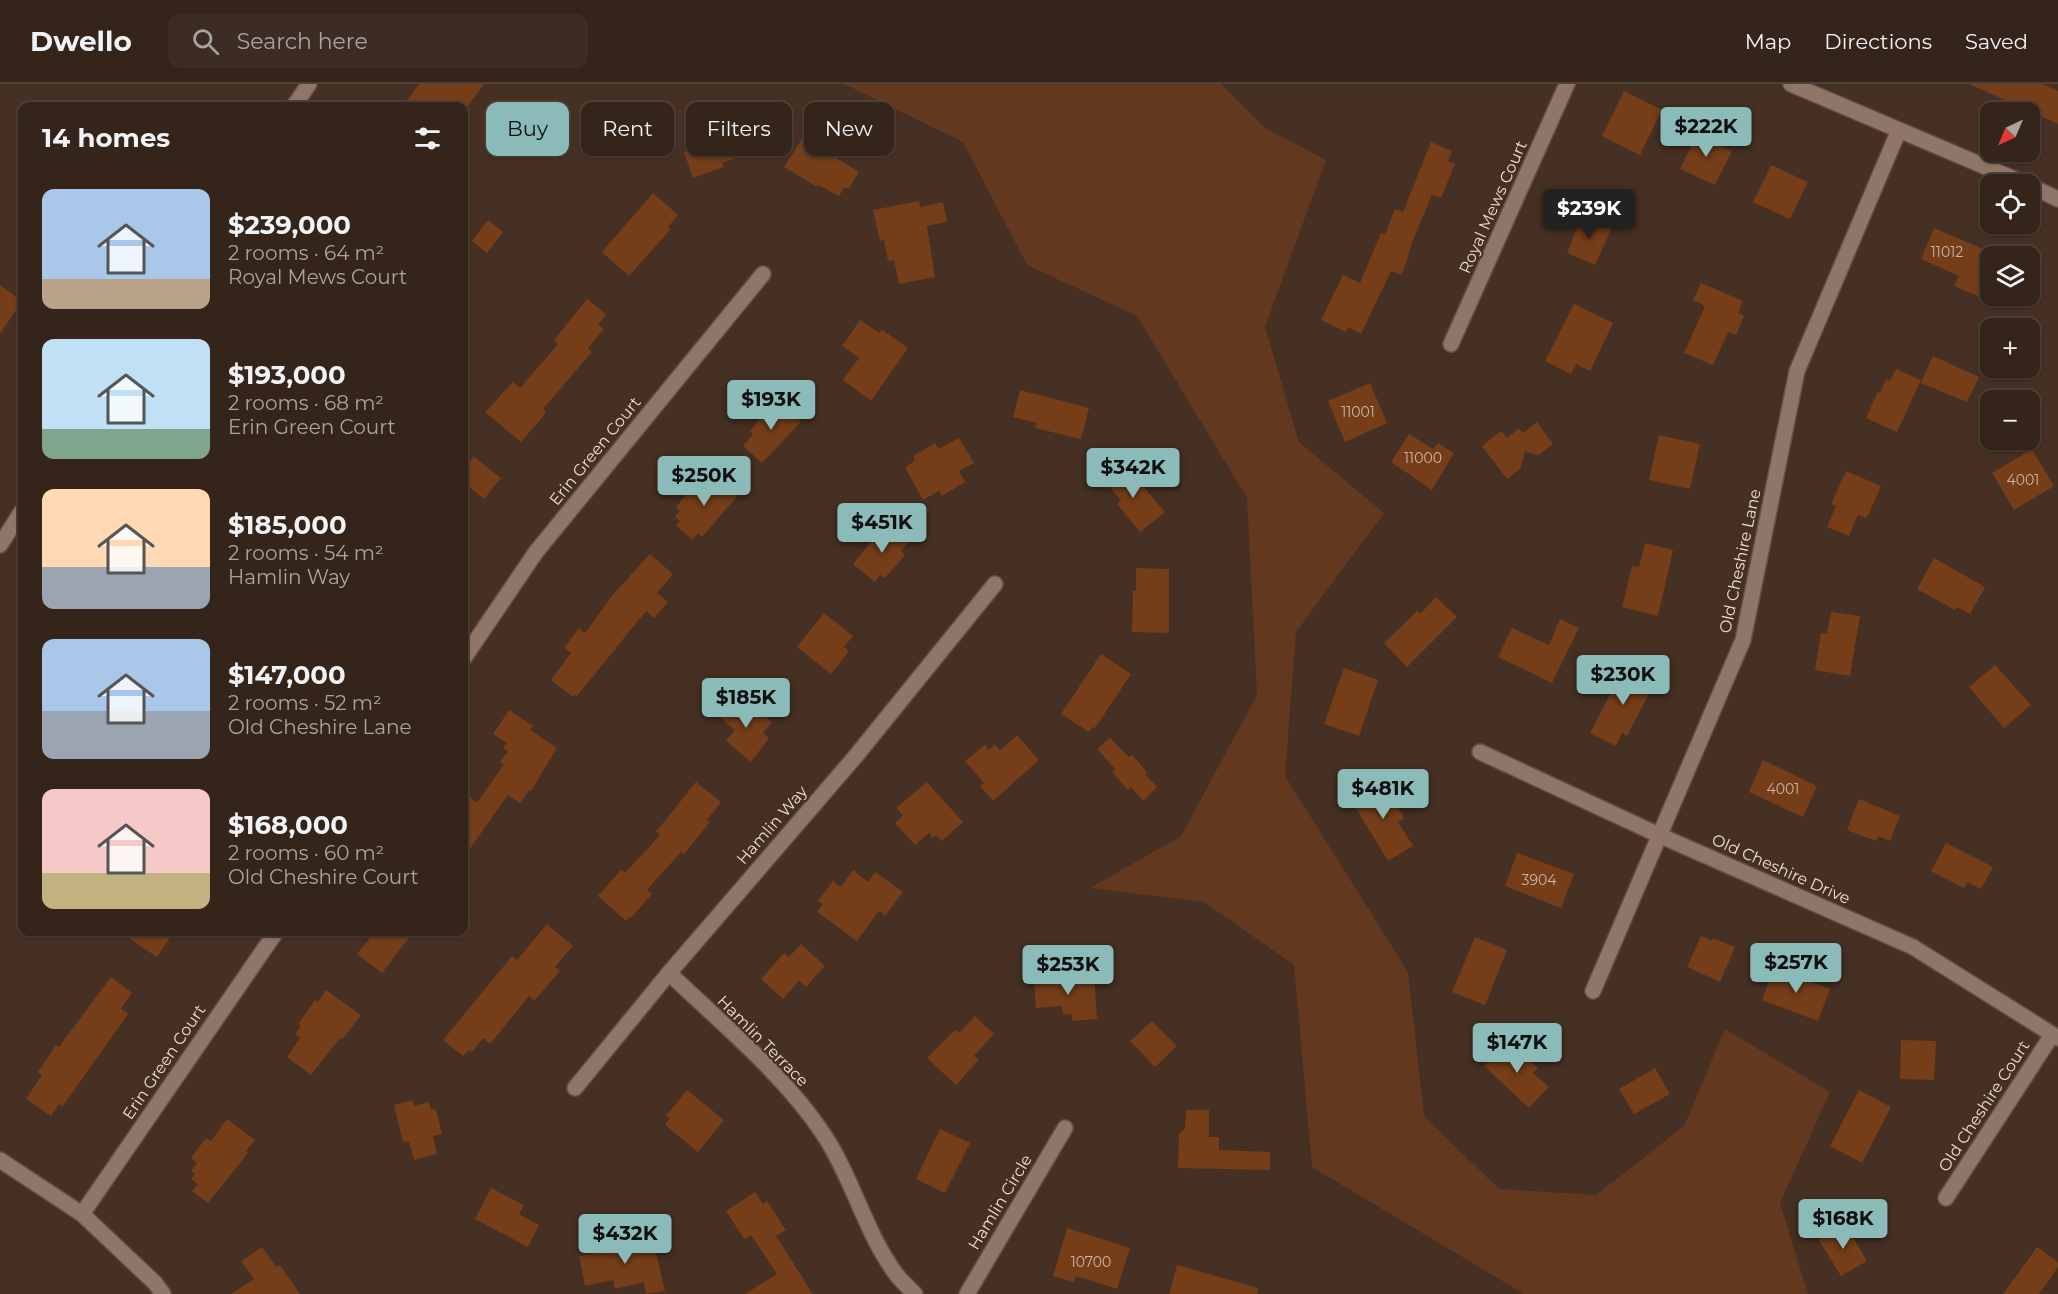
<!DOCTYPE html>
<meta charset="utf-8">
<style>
body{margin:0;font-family:Montserrat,sans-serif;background:#3c2c23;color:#f1f3f6;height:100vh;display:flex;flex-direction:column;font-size:22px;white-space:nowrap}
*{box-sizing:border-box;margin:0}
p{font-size:20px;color:#a9a4a2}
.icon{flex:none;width:33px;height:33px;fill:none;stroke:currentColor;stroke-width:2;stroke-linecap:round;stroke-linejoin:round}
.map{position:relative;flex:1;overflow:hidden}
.panel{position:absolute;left:18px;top:18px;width:450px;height:834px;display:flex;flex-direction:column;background:#34241a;border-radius:12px;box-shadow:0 2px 4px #0004,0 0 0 2px #4e4139}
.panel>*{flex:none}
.top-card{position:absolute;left:486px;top:18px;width:570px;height:54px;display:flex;gap:12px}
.needle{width:39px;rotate:224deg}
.fabs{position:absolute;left:1980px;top:18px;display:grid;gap:12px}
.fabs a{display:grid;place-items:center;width:60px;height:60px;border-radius:12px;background:#34241a;box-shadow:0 2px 4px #0004,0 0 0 2px #4e4139;font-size:30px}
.price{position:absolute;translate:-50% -51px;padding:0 14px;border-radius:6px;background:#8bbbb9;color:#111;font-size:20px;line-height:39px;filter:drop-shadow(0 2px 3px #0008)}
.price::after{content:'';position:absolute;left:50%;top:36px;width:18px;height:14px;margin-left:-9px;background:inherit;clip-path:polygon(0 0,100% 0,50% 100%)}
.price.selected{background:#222;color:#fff}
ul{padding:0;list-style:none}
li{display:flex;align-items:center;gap:18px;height:150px;padding:0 24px}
li span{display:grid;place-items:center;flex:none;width:168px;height:120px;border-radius:12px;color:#555}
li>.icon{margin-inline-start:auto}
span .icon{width:72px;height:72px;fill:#fffc;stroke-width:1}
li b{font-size:26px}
h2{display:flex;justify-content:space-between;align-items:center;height:72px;padding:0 24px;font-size:26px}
.pill{padding:0 21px;border-radius:12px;background:#34241a;box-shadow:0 2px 4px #0004,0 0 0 2px #4e4139;font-size:21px;line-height:54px}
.pill.selected{background:#8bbbb9;color:#111}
header{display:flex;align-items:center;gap:36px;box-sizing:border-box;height:84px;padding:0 30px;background:#34241a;border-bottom:2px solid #4e4139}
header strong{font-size:28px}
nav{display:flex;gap:33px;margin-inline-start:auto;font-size:21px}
.search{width:420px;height:54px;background:#3c2c23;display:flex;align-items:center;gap:15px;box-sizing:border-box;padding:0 21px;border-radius:12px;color:#a9a4a2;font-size:22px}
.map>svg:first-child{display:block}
.green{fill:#62381e}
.building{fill:#753d18}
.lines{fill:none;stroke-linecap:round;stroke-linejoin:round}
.minor-casing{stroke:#614e44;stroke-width:18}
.tertiary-casing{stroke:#614e44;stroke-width:18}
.minor{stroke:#8f7668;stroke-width:15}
.tertiary{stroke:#8f7668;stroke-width:15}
.labels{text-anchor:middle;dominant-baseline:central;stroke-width:4.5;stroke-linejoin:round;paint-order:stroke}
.number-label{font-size:14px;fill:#ceb5a6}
.street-label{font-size:16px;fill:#ecddd5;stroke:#453023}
</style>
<header>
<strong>Dwello</strong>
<div class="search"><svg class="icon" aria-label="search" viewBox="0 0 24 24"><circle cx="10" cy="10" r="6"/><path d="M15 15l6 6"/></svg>Search here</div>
<nav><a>Map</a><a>Directions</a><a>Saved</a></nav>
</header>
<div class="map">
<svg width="2058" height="1210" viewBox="0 0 2058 1210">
<rect width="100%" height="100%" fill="#453023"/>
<!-- green -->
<path class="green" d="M844,0H1221L1265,44L1326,76L1265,243L1299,358L1384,429L1296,548L1285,692L1408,888L1424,1032L1499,1105L1596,1111L1684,1042L1725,945L1830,1008L1780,1119L1808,1210H1524L1312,1083L1294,881L1204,818L1090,804L1181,752L1257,611L1247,414L1137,232L1027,181L963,58Z"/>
<!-- building -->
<g class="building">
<path d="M419,0H484L468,22H403Z"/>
<path d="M1969,0H2043L2058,7V40Z"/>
<path d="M1624,7L1662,26L1640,71L1602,52Z"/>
<path d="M738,34L751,69L722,79L724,83L693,94L684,68L698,64L693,50Z"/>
<path d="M1699,46L1724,58L1722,63L1732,67L1715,101L1680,85Z"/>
<path d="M803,53L859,88L849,104H844L839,112L818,101L817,103L784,83Z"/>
<path d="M1431,58L1452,67L1448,77L1455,80L1441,114L1432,111L1412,158L1408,172H1409L1401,191L1391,187L1361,250L1348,243L1346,248L1321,236L1343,191L1360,199L1381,149L1385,150L1395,125L1403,128Z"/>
<path d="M1771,81L1808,98L1790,135L1753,118Z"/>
<path d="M653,109L678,131L668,143L671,145L629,192L602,168Z"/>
<path d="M919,117L920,123L943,118L947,138L927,142L935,193L899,200L894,176L888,177L884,156L880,157L873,126Z"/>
<path d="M1583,130L1612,143L1595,181L1567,169Z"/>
<path d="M488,136L503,148L487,169L472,157Z"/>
<path d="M1934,144L1990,168V217L1954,202L1959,192L1921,175Z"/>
<path d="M1701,199L1743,217L1738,229L1744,232L1736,251L1728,248L1713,281L1684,269L1705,222L1693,216Z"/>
<path d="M0,201L22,217L0,250Z"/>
<path d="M587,215L606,230L598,241L604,245L588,264L592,268L543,325L546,329L521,358L485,328L513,298L520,304L558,260L554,256Z"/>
<path d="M1574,220L1613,239L1590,287L1576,280L1571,290L1545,277Z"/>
<path d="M860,236L879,249L882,246L908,264L871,317L843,296L859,274L842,262Z"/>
<path d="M1933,272L1979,293L1967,318L1921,299Z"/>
<path d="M1896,285L1921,296L1897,348L1866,334L1878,307L1880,309L1886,295L1890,297Z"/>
<path d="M1370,299L1387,339L1345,358L1328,317Z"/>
<path d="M1020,306L1089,324L1081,355L1035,344L1036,339L1013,333Z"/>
<path d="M776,315L801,338L762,379L743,362L753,350L750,347Z"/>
<path d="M1537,338L1553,360L1539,371L1525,368L1520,385L1507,395L1482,362L1501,347L1507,354L1519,344L1523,349Z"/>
<path d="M1409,350L1433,365L1438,359L1454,369L1432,406L1391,378Z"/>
<path d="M1659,351L1700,360L1690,405L1649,396Z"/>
<path d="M959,354L974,379L959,387L965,398L942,412L939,407L923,416L905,383L915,377L913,372L935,359L939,365Z"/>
<path d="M2032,365L2054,402L2014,426L1992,389Z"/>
<path d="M474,373L501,394L484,415L464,399V385Z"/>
<path d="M1117,380L1136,406L1142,401L1165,428L1140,448L1117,420L1121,416L1101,393Z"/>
<path d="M1846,387L1881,402L1868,432L1865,434L1858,431L1849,452L1827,443L1836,422L1831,420Z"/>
<path d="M715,389L739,410L702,453L698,449L692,456L676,441L680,437L675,433L680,427L676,423L689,407L691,410L699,400L703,403Z"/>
<path d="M886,439L908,458L901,467L905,471L885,494L880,491L875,498L853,480Z"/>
<path d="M1645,459L1673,466L1658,532L1622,523L1632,482L1639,483Z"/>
<path d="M650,470L673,490L657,509L668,518L654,534L646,527L577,612L575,610L573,613L551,596L571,569L564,564L579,544L585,549L611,513Z"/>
<path d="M1934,474L1985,503L1970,530L1957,523L1955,526L1917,505Z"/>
<path d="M1136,484L1169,485V549L1132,548L1133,507H1136Z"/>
<path d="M1436,513L1457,533L1407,583L1384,559L1417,527L1420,530Z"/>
<path d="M1831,528L1860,532L1850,592L1815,586L1821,549L1827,550Z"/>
<path d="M824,529L853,552L844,563L849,567L831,590L797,563Z"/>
<path d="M1560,535L1579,544L1552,599L1498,573L1512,544L1549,561Z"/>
<path d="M1101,570L1131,590L1095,644L1093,643L1089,648L1061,630Z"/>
<path d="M1995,581L2031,621L2004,644L1969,603Z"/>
<path d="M1625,582L1655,598L1627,652L1622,649L1616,662L1590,649Z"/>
<path d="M1344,584L1378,596L1359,652L1324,640Z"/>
<path d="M731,616L741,624L747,618L772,638L763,649L769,654L751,678L726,657L735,646L718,632Z"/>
<path d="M509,626L533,642L530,646L557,664L531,707L529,706L520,719L508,711L464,773V709L477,719L504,680L500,678L508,667L503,664L507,659L493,650Z"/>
<path d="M1017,651L1039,676L993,717L980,702L984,699L965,677L985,661L989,666L995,660L1000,667Z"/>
<path d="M1110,654L1129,673L1132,671L1147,688L1145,690L1157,703L1143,717L1131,703L1128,706L1112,688L1115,685L1097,665Z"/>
<path d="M1763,676L1817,702L1803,733L1749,708Z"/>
<path d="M1382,697L1404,734L1398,738L1413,762L1388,777L1351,716Z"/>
<path d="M696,698L721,718L707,736L710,738L684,770L681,768L647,806L652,810L631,834L629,833L626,837L598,812L621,786L625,789L660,751L656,748Z"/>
<path d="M927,698L963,738L942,757L936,751L933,754L929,749L915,761L895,739L903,731L896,724Z"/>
<path d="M1859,715L1900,732L1890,757L1878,752L1876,757L1847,746Z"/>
<path d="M1946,759L1993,783L1981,805L1967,798L1964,804L1931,787Z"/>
<path d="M1517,769L1574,790L1561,824L1505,802Z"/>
<path d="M853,786L868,798L875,788L903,808L885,832L879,827L857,857L817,828L823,820L818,817L833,797L841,803Z"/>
<path d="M547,840L573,862L555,883L560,887L534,917L529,912L490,960L483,954L472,968L469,966L463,972L443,956L512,872L517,876Z"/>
<path d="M120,848H174L157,873Z"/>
<path d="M375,848H413L382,889L357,870Z"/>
<path d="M1701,852L1712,857L1713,854L1735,863L1720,898L1687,883Z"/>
<path d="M1475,853L1507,866L1485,921L1452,908Z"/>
<path d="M801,860L825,882L806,903L799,897L783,915L761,895L784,869L789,873Z"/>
<path d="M1774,884L1830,905L1818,937L1762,916Z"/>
<path d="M1094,892L1097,935L1072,937V930L1063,931L1062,922L1036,924L1034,896Z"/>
<path d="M111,893L132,909L121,925L128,930L63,1022L59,1020L51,1032L26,1015L42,991L38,988L56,961L59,963Z"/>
<path d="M326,906L361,931L342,956L340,954L311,991L287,973L300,954L295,950L301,942L298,940L315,916L318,918Z"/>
<path d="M975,932L994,950L974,972L979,976L956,1001L927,974L955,946L959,949Z"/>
<path d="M1152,937L1177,962L1155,983L1130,957Z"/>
<path d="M1508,956L1538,984L1533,989L1549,1003L1529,1024L1484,982Z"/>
<path d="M1901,956L1936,957L1934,996L1900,995Z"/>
<path d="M1655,984L1670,1010L1634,1030L1619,1005Z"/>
<path d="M687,1006L724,1036L698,1068L665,1041L670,1034L666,1032Z"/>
<path d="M1859,1006L1891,1023L1862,1079L1830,1062Z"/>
<path d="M412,1016L414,1022L429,1018L431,1026L436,1025L442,1050L433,1052L437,1070L414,1076L409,1057L403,1058L394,1021Z"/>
<path d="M1186,1026H1209V1053H1219V1066L1270,1068V1086L1178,1084L1179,1050L1185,1044Z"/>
<path d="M227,1035L255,1056L246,1067L248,1069L208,1119L192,1107L198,1100L191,1095L195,1090L191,1087L197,1079L191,1074L206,1054L211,1057Z"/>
<path d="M940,1045L970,1059L945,1109L916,1095Z"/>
<path d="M491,1104L524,1121L519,1130L539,1141L528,1163L475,1135Z"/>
<path d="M755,1108L763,1120L767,1117L786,1146L776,1152L813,1210H745L777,1190L751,1151L744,1155L726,1127Z"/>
<path d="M1845,1140L1867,1177L1841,1192L1819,1156Z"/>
<path d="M1067,1144L1130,1164L1117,1205L1076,1192L1074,1198L1053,1192Z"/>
<path d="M651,1147L665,1207L646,1210L644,1198L615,1205L613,1196L585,1202L579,1172L604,1167V1164L635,1157L633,1151Z"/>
<path d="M262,1163L276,1183L280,1181L300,1210H231L254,1195L241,1177Z"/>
<path d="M2037,1163L2058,1178V1183L2039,1210H2003Z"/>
<path d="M1177,1181L1258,1204L1257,1210H1169Z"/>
</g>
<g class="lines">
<!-- minor casing -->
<g class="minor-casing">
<g id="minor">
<path d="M1791,0L2026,100"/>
<path d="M2030,102L2058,115"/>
<path d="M1451,260L1567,0"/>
<path d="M464,574L536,468L763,190"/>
<path d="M1480,668L1661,752L1913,863L2058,954"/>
<path d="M669,889C722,940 784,990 824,1051C853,1095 865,1148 896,1190C901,1197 909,1204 915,1210"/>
<path d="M1593,907L1743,556L1797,287L1899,46"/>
<path d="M575,1004L669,889L855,673L995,500"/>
<path d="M0,1076L82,1130L155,1199L163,1210"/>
<path d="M1946,1114L2052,951"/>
<path d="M82,1130L276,848"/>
<path d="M967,1210L1065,1044"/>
</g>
</g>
<!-- tertiary casing -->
<g class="tertiary-casing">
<g id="tertiary">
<path d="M294,22L309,0"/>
<path d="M0,461L22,427"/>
</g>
</g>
<!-- minor -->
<use href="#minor" class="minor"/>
<!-- tertiary -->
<use href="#tertiary" class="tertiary"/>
</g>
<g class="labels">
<!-- number labels -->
<g class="number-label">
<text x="1947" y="168">11012</text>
<text x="1358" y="328">11001</text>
<text x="1423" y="374">11000</text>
<text x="2023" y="396">4001</text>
<text x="1783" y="705">4001</text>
<text x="1539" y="796">3904</text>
<text x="1091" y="1178">10700</text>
</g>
<!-- street labels -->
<g class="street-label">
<text transform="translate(1493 123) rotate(-66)">Royal Mews Court</text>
<text transform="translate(595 367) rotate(-51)">Erin Green Court</text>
<text transform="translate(1740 477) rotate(-78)">Old Cheshire Lane</text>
<text transform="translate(772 741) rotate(-49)">Hamlin Way</text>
<text transform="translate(1781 785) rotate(24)">Old Cheshire Drive</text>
<text transform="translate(763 957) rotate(45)">Hamlin Terrace</text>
<text transform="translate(164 978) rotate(-56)">Erin Green Court</text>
<text transform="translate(1984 1022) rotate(-57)">Old Cheshire Court</text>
<text transform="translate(1000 1118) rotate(-59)">Hamlin Circle</text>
</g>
</g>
</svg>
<div class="fabs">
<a><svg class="needle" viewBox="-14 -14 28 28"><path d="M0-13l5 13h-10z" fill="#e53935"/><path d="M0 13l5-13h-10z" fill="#a9a4a2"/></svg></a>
<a><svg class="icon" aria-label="locate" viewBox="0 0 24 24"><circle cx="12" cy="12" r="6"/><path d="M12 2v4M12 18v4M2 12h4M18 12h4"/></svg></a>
<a><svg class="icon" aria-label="layers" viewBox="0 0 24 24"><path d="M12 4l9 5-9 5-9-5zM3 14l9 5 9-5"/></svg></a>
<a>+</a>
<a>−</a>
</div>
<b class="price" style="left:1706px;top:74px">$222K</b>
<b class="price selected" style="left:1589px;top:156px">$239K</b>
<b class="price" style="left:771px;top:347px">$193K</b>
<b class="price" style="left:1133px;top:415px">$342K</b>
<b class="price" style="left:704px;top:423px">$250K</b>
<b class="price" style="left:882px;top:470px">$451K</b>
<b class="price" style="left:1623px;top:622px">$230K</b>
<b class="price" style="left:746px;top:645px">$185K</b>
<b class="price" style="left:1383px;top:736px">$481K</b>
<b class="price" style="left:1796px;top:910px">$257K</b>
<b class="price" style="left:1068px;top:912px">$253K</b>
<b class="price" style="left:1517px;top:990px">$147K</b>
<b class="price" style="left:1843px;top:1166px">$168K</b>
<b class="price" style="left:625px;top:1181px">$432K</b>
<div class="top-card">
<a class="pill selected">Buy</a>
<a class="pill">Rent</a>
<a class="pill">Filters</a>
<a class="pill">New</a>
</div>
<section class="panel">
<h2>14 homes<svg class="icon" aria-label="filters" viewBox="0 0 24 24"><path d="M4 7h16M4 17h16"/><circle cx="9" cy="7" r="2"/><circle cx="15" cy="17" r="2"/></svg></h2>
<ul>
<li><span style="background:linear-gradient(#a9c7e8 75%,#b9a48a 0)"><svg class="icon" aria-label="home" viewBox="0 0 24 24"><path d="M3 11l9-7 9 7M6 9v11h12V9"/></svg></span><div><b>$239,000</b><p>2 rooms · 64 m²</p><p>Royal Mews Court</p></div></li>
<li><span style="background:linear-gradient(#bfe0f5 75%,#7fa58c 0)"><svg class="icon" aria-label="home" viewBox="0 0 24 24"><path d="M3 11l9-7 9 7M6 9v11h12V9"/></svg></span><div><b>$193,000</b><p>2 rooms · 68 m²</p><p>Erin Green Court</p></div></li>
<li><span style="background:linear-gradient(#ffd9b3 65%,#9aa5b1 0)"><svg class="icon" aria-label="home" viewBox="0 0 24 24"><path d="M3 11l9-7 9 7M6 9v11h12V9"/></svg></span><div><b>$185,000</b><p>2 rooms · 54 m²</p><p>Hamlin Way</p></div></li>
<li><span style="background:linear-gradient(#a9c7e8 60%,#9aa5b1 0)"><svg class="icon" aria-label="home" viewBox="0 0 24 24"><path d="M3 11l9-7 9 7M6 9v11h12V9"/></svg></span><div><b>$147,000</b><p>2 rooms · 52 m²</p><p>Old Cheshire Lane</p></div></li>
<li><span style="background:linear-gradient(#f6c9c9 70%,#c2b280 0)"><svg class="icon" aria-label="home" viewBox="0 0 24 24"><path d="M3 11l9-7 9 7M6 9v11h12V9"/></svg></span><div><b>$168,000</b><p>2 rooms · 60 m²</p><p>Old Cheshire Court</p></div></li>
</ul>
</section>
</div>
